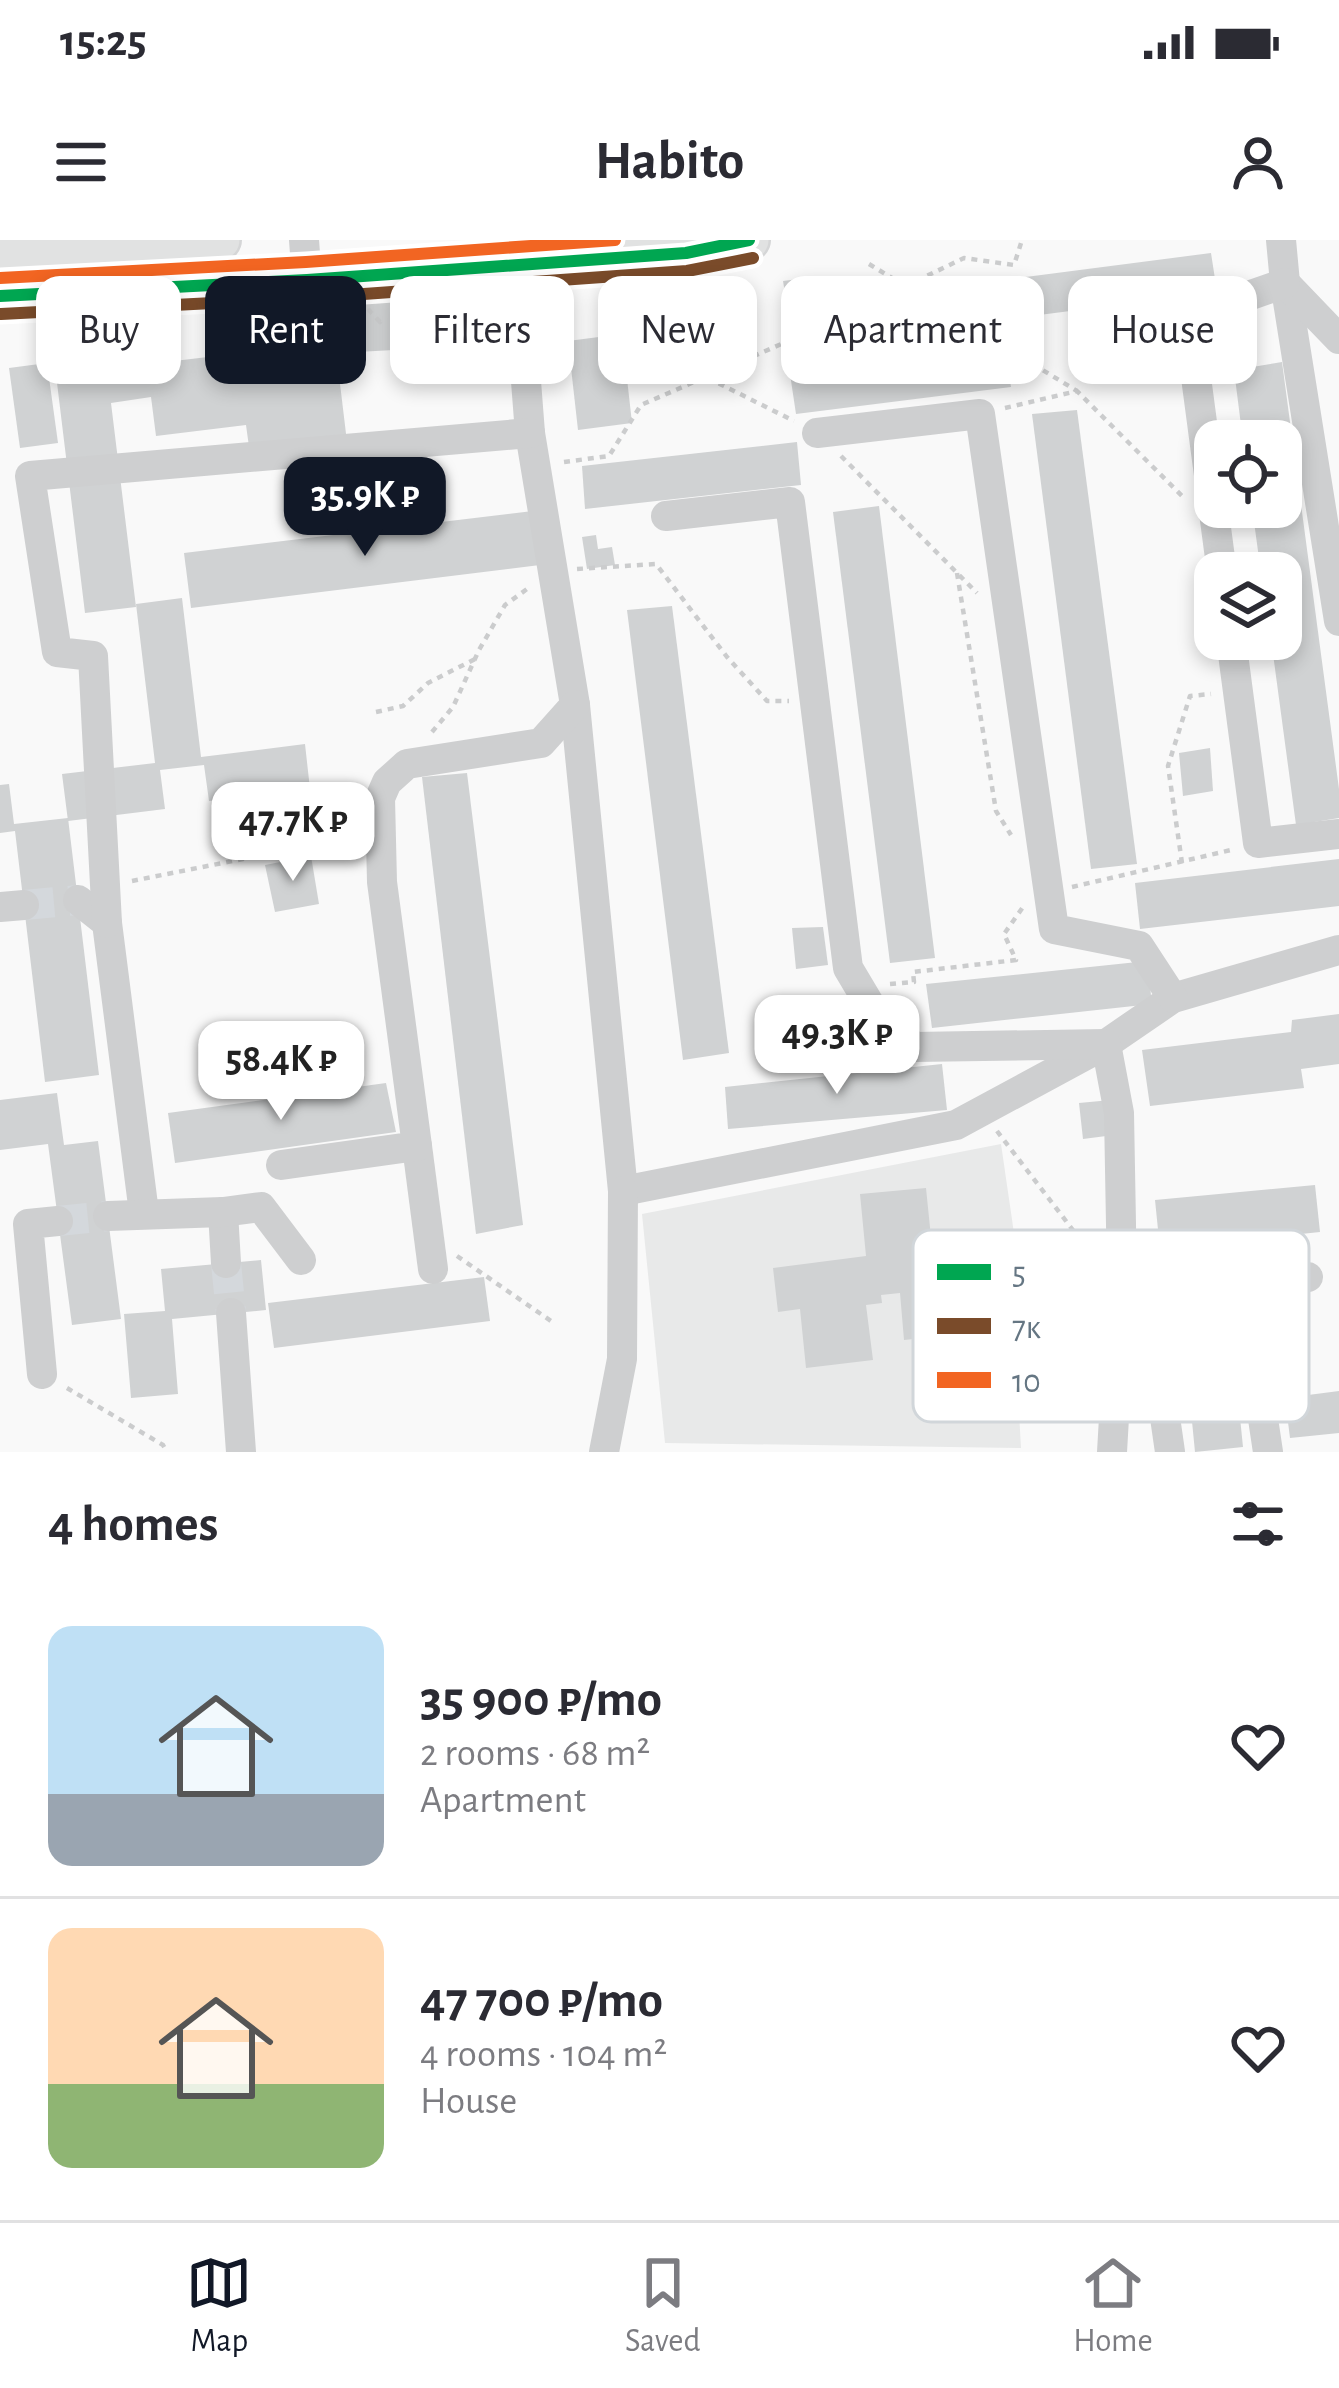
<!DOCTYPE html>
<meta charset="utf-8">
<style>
body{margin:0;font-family:"Alegreya Sans",sans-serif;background:#f7f7f7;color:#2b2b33;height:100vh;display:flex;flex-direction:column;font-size:45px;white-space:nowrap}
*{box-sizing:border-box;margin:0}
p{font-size:39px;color:#7c7c81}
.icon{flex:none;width:66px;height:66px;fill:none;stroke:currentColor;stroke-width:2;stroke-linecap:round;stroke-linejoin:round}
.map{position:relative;height:1212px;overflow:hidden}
.side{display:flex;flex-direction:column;background:#fff;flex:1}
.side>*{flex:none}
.banner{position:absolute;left:36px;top:36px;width:1269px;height:108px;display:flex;gap:24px}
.fabs{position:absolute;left:1194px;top:180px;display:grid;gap:24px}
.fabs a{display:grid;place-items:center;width:108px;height:108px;border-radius:24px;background:#fff;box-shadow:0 6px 18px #0003;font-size:60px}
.price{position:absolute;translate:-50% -102px;padding:0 27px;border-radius:24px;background:#fff;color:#222;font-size:39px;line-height:78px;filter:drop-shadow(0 3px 6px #0008)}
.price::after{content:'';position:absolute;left:50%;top:72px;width:36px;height:27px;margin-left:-18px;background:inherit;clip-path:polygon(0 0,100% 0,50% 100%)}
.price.selected{background:#111827;color:#fff}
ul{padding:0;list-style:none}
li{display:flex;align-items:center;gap:36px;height:300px;padding:0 48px}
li+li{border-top:3px solid #e1e1e2}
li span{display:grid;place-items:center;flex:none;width:336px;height:240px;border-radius:24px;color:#555}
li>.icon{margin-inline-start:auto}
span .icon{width:144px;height:144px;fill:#fffc;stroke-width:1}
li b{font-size:51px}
h2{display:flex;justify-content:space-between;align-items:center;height:144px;padding:0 48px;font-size:51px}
.chip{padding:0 42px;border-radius:24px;background:#fff;box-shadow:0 6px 18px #0003;font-size:42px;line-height:108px}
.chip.selected{background:#111827;color:#fff}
.status{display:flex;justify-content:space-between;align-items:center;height:84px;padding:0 60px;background:#fff;direction:ltr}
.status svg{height:33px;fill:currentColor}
header{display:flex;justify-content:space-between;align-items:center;height:156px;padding:0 48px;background:#fff;font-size:54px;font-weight:600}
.tabs{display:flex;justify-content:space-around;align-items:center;height:168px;border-top:3px solid #e1e1e2;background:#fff;font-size:33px;color:#7c7c81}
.tabs a{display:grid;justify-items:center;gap:6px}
.tabs .selected{color:#111827}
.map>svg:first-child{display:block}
.built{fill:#e8e9e9}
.building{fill:#d0d2d3}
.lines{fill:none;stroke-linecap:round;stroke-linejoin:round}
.minor-tunnel{stroke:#d4d8dc;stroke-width:30;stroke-dasharray:30 15;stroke-linecap:butt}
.major-casing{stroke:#d5d6d7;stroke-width:44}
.path{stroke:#cbcccd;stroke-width:4.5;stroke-dasharray:6 6;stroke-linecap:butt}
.minor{stroke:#cecfd0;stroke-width:30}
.major{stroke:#e1e2e2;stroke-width:39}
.bus-1-casing{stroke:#fff;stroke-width:21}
.bus-2-casing{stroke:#fff;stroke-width:21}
.bus-3-casing{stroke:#fff;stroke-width:21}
.bus-1{stroke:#00a651;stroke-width:12}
.bus-2{stroke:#7a4b2a;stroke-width:12}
.bus-3{stroke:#f26522;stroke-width:12}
.key{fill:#fff;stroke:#d1d6da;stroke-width:3}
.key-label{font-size:33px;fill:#657683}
</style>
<div class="status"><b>15:25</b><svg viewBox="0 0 49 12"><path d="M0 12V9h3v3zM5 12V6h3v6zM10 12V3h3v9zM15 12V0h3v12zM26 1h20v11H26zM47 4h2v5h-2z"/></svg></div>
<header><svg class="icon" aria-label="menu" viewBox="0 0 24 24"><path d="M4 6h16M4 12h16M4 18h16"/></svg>Habito<svg class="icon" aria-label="person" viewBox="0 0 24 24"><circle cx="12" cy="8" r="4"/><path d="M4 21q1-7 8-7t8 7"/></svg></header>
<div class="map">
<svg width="1339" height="1212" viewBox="0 0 1339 1212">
<rect width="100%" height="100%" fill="#f9f9f9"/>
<!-- built -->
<path class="built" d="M1001,904L1032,1117L1016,1119L1021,1208L665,1203L642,974Z"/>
<!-- building -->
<g class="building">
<path d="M1211,13L1217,52L1000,80L994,41Z"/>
<path d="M830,37L831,49L817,51L815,39Z"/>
<path d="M798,39L800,52L785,53L783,41Z"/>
<path d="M681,59L683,71L667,73L665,61Z"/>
<path d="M390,61L394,110L357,112L353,65Z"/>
<path d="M665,72L668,95L653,97L649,74Z"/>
<path d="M750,88L753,111L713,116L710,93Z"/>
<path d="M622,94L632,183L578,190L568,101Z"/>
<path d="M335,102L347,202L250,214L246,185L156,196L151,157L111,163L136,367L85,373L53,110L104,104L107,129Z"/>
<path d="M1005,108L1011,147L796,174L790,134Z"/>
<path d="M1282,122L1339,549V578L1296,585L1271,399H1281V333H1261L1252,267H1281V201H1243L1234,130Z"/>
<path d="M47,123L58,203L20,208L9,128Z"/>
<path d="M1077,170L1137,624L1091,629L1032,174Z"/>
<path d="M797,202L801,245L585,269L582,226Z"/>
<path d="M879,266L935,718L890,723L833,272Z"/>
<path d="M541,270L548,324L191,368L184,313Z"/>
<path d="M596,295L598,309L612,307L615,325L587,329L582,297Z"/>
<path d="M182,358L201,517L305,504L310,549L209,561L204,525L160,530L165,569L68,581L62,534L155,523L136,364Z"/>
<path d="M672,366L729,813L683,820L627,370Z"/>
<path d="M1210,508L1213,551L1183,556L1179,513Z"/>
<path d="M467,533L523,985L476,994L422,537Z"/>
<path d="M9,544L14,584L68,578L99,835L45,842L15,591L0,593V545Z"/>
<path d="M311,616L319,664L275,672L265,625Z"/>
<path d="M1339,619V666L1140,689L1135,643Z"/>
<path d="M823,687L828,725L796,729L792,688Z"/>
<path d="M1147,721L1152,764L932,788L926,744Z"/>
<path d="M1339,774V824L1301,829L1304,848L1150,866L1142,810L1291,792L1292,780Z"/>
<path d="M942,824L947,870L728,889L725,847Z"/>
<path d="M386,843L396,892L175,923L168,873Z"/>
<path d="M57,853L64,905L98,901L121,1079L72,1085L48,904L0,910V860Z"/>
<path d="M1111,860L1114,895L1083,899L1079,863Z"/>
<path d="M1315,945L1320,992L1160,1009L1155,960Z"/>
<path d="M926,948L934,1027L980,1020L988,1091L904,1100L900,1053L881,1055L882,1063L866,1065L873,1120L806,1128L800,1069L778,1072L773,1028L866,1016L860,954Z"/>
<path d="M261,1020L266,1070L172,1079L178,1154L131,1158L124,1074L165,1071L161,1029Z"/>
<path d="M484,1037L490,1081L274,1108L268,1063Z"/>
<path d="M1227,1050L1243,1207L1195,1212L1180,1058Z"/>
<path d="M1339,1151V1193L1290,1198L1285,1158Z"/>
</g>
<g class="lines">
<!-- minor-tunnel -->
<g class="minor-tunnel">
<path d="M24,665L78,660"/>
<path d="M58,981L108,976"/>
<path d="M226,1023L231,1073"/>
</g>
<!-- major casing -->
<g class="major-casing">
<g id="major">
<path d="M0,15L220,0"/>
<path d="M0,56L307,40L686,13L749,0"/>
</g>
</g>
<!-- path -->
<g class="path">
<path d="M869,24L1077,151"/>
<path d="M368,69L380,82V77"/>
<path d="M708,138L794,181"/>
<path d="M1005,168L1077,151L1182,256"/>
<path d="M841,216L977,353"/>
<path d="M564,222L609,216L641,165L816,89L964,18L1014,25L1022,0"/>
<path d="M577,329L656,324L727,417L767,461H789"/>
<path d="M957,333L996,571L1011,595"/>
<path d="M376,472L403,466L428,443L475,419"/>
<path d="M432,492L453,467L479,410L505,365L527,349"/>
<path d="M1182,623L1168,526L1190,456L1211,454"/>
<path d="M132,641L288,610L352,611"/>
<path d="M1072,647L1231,610"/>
<path d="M890,744L914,742L913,732L1016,720L1004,694L1023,667"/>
<path d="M997,891L1092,1015"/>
<path d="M457,1016L551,1081"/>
<path d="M67,1148L163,1205L167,1212"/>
</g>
<!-- minor -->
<g class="minor">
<path d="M304,0L307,40"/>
<path d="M1281,0L1285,43L1339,381"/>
<path d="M517,25L530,193L575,465L623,951L956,885L1106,804L1173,758L1339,710"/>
<path d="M1285,43L1339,99"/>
<path d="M817,193L980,174L1054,689L1139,706L1173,758"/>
<path d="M666,276L790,262L848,728L873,770L914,807L1106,804L1119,873L1122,1040L1112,1212"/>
<path d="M1222,333L1188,77L1285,43"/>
<path d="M1231,399L1258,603L1339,594"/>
<path d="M78,660L107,683L144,973"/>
<path d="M0,667L24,665"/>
<path d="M107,683L93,416L57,412L30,236L530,193"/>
<path d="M417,906L433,1029"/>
<path d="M281,925L417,906L382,642L380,558L387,542L407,524L541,503L575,465"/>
<path d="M223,972L226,1023"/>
<path d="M108,976L223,972L261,967L301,1020"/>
<path d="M231,1073L241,1212"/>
<path d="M1152,1087L1170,1212"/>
<path d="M42,1134L28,984L58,981"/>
<path d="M604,1212L622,1119L623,951"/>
<path d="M1268,1212L1243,1045L1308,1037"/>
</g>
<!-- major -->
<use href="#major" class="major"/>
<!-- bus-1 casing -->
<g class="bus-1-casing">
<path id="bus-1" d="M0,56L307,40L686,13L749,0"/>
</g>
<!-- bus-2 casing -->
<g class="bus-2-casing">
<path id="bus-2" d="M1,74L308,58L687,31L753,18"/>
</g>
<!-- bus-3 casing -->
<g class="bus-3-casing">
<path id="bus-3" d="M0,38L306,22L615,0"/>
</g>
<!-- bus-1 -->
<use href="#bus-1" class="bus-1"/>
<!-- bus-2 -->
<use href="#bus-2" class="bus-2"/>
<!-- bus-3 -->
<use href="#bus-3" class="bus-3"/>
</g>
<!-- legend -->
<rect x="913" y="990" width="396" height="192" rx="18" class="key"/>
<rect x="937" y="1024" width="54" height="16" fill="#00a651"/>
<rect x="937" y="1078" width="54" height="16" fill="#7a4b2a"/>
<rect x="937" y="1132" width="54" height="16" fill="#f26522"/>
<g class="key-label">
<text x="1012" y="1044">5</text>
<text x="1012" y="1098">7к</text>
<text x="1012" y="1152">10</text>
</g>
</svg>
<div class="fabs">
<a><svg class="icon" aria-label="locate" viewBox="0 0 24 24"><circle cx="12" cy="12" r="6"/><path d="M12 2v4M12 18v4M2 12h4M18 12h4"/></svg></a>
<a><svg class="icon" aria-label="layers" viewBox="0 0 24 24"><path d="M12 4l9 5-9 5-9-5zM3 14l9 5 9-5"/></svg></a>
</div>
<b class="price selected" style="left:365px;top:319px">35.9K ₽</b>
<b class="price" style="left:293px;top:644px">47.7K ₽</b>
<b class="price" style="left:837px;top:857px">49.3K ₽</b>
<b class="price" style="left:281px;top:883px">58.4K ₽</b>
<div class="banner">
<a class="chip">Buy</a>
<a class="chip selected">Rent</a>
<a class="chip">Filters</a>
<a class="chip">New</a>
<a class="chip">Apartment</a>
<a class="chip">House</a>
</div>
</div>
<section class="side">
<h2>4 homes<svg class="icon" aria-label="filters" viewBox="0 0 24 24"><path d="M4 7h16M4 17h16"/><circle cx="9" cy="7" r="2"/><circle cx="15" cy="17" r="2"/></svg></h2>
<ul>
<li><span style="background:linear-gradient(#bfe0f5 70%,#9aa5b1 0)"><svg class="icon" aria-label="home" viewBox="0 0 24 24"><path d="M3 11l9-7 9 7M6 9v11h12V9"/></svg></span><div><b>35 900 ₽/mo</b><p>2 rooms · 68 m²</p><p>Apartment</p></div><svg class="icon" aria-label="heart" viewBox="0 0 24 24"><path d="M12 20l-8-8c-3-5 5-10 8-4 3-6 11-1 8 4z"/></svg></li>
<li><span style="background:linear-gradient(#ffd9b3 65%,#8fb573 0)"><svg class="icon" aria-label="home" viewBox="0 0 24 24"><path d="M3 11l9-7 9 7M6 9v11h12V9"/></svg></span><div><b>47 700 ₽/mo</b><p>4 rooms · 104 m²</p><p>House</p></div><svg class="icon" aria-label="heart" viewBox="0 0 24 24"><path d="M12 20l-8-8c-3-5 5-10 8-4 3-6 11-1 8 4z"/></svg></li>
</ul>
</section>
<nav class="tabs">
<a class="selected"><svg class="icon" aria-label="map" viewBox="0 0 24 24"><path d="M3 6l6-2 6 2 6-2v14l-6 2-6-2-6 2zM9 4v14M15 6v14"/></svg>Map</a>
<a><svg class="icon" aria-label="saved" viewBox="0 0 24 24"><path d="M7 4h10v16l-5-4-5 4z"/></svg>Saved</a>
<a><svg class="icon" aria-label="home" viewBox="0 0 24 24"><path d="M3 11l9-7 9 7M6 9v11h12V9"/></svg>Home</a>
</nav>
